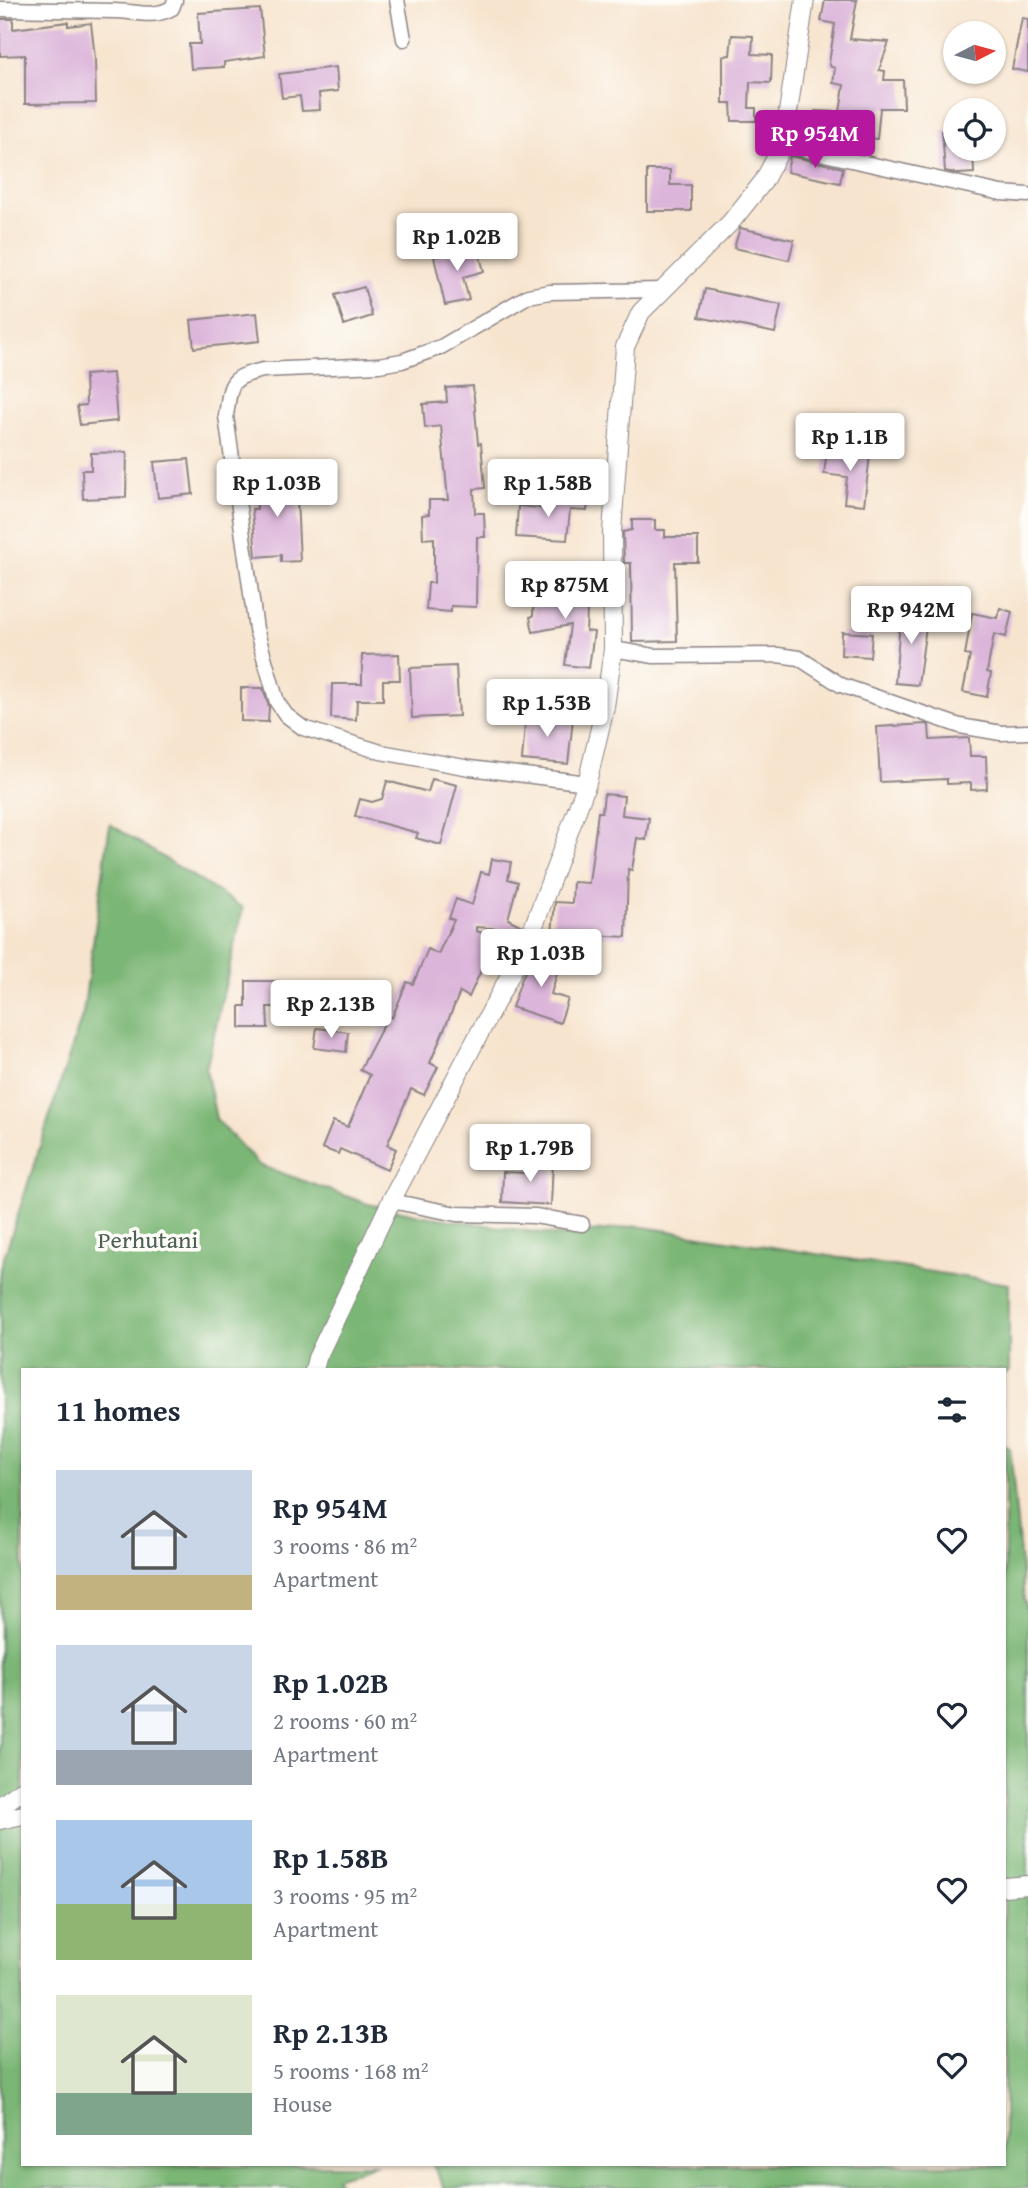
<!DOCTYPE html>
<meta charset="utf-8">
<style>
body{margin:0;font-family:"Gentium Book Plus",serif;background:#f6f6f7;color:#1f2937;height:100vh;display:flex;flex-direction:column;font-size:26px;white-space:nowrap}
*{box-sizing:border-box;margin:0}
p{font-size:23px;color:#747a83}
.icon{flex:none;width:38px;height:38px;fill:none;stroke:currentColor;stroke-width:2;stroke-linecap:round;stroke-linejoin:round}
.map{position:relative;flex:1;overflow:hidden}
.panel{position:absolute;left:21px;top:1368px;width:985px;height:798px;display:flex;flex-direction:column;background:#fff;border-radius:0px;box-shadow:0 2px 5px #0004}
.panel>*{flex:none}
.needle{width:46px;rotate:84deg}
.fabs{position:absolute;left:943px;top:21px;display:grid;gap:14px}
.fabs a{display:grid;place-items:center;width:63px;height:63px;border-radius:50%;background:#fff;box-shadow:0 2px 5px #0004;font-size:35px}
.price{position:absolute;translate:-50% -60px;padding:0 16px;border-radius:7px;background:#fff;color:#222;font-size:23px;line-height:46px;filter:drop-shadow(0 2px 4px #0008)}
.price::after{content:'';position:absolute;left:50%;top:42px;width:21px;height:16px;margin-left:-10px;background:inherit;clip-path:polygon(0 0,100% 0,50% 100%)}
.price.on{background:#b5179e;color:#fff}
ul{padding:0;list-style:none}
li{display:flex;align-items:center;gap:21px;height:175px;padding:0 35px}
li span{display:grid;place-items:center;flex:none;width:196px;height:140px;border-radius:0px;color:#555}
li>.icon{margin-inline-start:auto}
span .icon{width:84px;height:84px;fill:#fffc;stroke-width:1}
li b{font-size:30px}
h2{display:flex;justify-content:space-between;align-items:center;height:84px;padding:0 35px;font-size:30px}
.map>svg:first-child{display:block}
.forest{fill:#7ab674;stroke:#4e6c58;stroke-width:2}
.building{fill:#dcb5da}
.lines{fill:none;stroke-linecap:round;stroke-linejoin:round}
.minor-casing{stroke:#8c8384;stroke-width:17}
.tertiary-casing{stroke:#8c8384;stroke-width:20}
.minor{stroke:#fff;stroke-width:14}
.tertiary{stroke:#fff;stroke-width:18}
.labels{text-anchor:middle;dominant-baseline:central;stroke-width:7;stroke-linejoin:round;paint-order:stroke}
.park-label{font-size:24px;fill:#4c6056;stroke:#fdfcf7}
</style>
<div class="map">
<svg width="1028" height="2188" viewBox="0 0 1028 2188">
<rect width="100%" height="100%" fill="#fdfcf7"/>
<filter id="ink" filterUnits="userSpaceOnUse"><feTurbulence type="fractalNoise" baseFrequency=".0143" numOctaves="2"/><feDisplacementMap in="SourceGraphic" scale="14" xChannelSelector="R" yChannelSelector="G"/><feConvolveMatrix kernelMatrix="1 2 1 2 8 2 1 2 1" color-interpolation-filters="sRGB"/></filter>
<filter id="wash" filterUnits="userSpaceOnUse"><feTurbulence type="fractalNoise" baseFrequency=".00686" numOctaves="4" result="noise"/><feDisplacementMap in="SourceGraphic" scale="28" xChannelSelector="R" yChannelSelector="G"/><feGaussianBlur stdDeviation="1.57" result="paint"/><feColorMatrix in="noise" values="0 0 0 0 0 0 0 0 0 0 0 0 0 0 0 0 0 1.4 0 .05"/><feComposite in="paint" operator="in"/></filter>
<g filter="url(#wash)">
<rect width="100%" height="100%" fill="#f7e4ce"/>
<!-- forest -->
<g class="forest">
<path d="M110,824L243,908L206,1069L216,1119L259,1165L368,1204L430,1217L561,1236L637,1226L1009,1284V1371L1005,1374L1004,1370H23V2165H377L336,2178L344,2188H0V1270L83,1013Z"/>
<path d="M1005,1445L1010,1448L1024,1599L1028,1613V2188H445L433,2165H1004Z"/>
</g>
<g id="blocks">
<!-- building -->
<g class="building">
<path d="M825,0H857L850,39L889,42L879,70L885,71L884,80H903L904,108H880L877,139L866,138L865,148L847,146L846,149L813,142L815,111L840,112L844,85L833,83L835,68L831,67L829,63L835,24L821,21Z"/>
<path d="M260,9L265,56L224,62V67L191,69L189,44H200L198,13Z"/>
<path d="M1022,18L1028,19V72L1012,69Z"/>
<path d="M0,19H13V29L68,22V26L91,23L95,58L96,103L25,104V55L0,56Z"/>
<path d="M732,35L753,36L752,54L772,55L771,83L750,82L749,108H756V121H732L731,103H723V56L730,55Z"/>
<path d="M336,67L338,91L319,93L320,110L302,111L300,96L282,98L279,74Z"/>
<path d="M956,130V149H973L974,173L958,174L945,171L942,131Z"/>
<path d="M790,156L843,168L840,183L787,172Z"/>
<path d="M647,170H670V185H691V211H647Z"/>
<path d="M740,228L794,240L789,260L734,248Z"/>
<path d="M477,246L484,271L463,277L469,300L445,305L434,257Z"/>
<path d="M364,287L372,316L344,325L335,295Z"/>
<path d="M705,289L781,305L775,333L699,317Z"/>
<path d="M257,313L260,341L194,348L191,320Z"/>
<path d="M113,373L117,421L80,425L77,406L86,405L85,375Z"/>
<path d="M473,386L478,444L481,443L485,488L474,489L475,513H484L485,537H477L476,607L451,606V612L426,610L428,583H434V538L423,539L422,515L429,514V500H448L441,426L425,428L423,404L447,402L446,388Z"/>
<path d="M827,450L870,455L864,505L844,503L847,477L824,474Z"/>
<path d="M127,452L126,497L83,499L82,470H91V453Z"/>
<path d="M189,459L193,494L158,498L154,462Z"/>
<path d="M299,477V499H297L300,561L281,562V555L256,557L252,509H257V478Z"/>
<path d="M552,497L588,499L587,511L570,510L567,540L516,537L518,506L552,509Z"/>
<path d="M632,520H655V530H665V537H698V562H675L677,641L632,642L631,563H624L623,532L632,530Z"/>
<path d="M534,589L588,592L586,631L594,632L589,668L565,665L570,625L533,632L530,617L533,616Z"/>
<path d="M1000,608L1012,612L1006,637L994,634L987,672L991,673L987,697L963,692L970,656L965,655L972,613L997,618Z"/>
<path d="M901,609L928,612L918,685L895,683Z"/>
<path d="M842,632L872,634L870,657L841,655Z"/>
<path d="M399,654L400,680H383V700H357L356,720L331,718L332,684H362V655Z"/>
<path d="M456,666L459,716L412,718L410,668Z"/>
<path d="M241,688H263L269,707L268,722L241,721Z"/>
<path d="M526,712L573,719L568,764L522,760Z"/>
<path d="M926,724L929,725L930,740L969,738L970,756H986L987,789L971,790V783L947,784V779L880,782L877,727Z"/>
<path d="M432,779L457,785L441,845L416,838L418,833L355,816L360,799L372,802L382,799L387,781L428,792Z"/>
<path d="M604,794L624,796L622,815L649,818L646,840L637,838L632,870L628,869L626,937L552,933L555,902L572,903L573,882L589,883L598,812H602Z"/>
<path d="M492,859L511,862L508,879L518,882L508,919L522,926L520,930L476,927V931L496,937L469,997L460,992L430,1063L438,1067L424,1095L411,1089L387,1145L396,1149L387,1170L340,1149L338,1154L322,1148L333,1121L348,1127L370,1075L360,1070L388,1016L392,1018L407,982L413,984L428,949L438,954L454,920L449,918L456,899L472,905L481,872L489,874Z"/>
<path d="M536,951L561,959L551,994L568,999L560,1023L512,1007L522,978Z"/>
<path d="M246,981H278V1007H267L268,1028H240V1006H246Z"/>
<path d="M317,1028L348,1032L346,1052L314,1048Z"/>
<path d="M527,1159L553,1160L551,1205L502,1202L503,1172L526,1173Z"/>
</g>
</g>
</g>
<g filter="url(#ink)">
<use href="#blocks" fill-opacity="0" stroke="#8c8384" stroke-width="2"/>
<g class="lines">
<!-- minor casing -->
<g class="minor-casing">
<g id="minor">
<path d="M397,0L404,39"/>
<path d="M0,9C38,10 76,10 114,11C136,11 152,19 172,8L175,0"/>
<path d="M783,145L1001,193L1028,195"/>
<path d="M613,649L654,656L778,655L799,658L841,685L960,726L1001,733L1028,732"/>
<path d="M587,783L470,768L381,752L303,728L286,715L277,702L256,629L226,416C231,383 228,378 263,370L379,365L402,361L441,347L528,296L550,292L663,290"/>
<path d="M391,1201L457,1214L535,1216L582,1224"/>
</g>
</g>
<!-- tertiary casing -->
<g class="tertiary-casing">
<g id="tertiary">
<path d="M314,1370L317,1358L391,1201L529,939L587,783L605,707L613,649L612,532L625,347L641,312L731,222L763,182L783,145L805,0"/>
<path d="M0,1806L23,1790"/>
<path d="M0,1820L23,1815"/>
<path d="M1004,1887L1028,1885"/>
</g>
</g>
<!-- minor -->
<use href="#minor" class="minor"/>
<!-- tertiary -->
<use href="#tertiary" class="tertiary"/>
</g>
</g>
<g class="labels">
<!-- park labels -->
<g class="park-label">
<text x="148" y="1239">Perhutani</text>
</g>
</g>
</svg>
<div class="fabs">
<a><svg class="needle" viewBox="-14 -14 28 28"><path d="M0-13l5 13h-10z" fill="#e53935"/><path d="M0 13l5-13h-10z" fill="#747a83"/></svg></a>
<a><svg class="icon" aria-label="locate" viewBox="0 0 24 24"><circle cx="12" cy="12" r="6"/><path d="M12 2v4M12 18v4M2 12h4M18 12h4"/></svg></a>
</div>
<b class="price on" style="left:815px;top:170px">Rp 954M</b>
<b class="price" style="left:457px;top:273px">Rp 1.02B</b>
<b class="price" style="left:850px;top:473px">Rp 1.1B</b>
<b class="price" style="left:277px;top:519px">Rp 1.03B</b>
<b class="price" style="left:548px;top:519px">Rp 1.58B</b>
<b class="price" style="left:565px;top:621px">Rp 875M</b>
<b class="price" style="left:911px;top:646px">Rp 942M</b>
<b class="price" style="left:547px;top:739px">Rp 1.53B</b>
<b class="price" style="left:541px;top:989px">Rp 1.03B</b>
<b class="price" style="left:331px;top:1040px">Rp 2.13B</b>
<b class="price" style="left:530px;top:1184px">Rp 1.79B</b>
<section class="panel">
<h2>11 homes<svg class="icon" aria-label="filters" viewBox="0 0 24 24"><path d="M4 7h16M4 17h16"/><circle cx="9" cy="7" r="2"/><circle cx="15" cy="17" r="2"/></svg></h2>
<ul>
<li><span style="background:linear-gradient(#c9d6e8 75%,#c2b280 0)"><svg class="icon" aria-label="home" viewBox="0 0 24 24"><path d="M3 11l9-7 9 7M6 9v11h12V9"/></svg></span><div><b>Rp 954M</b><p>3 rooms · 86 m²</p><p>Apartment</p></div><svg class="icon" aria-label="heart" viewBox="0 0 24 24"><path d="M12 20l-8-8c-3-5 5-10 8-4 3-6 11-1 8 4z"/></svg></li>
<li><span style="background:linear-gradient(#c9d6e8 75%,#9aa5b1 0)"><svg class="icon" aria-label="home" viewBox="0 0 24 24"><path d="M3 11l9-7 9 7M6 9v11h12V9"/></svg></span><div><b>Rp 1.02B</b><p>2 rooms · 60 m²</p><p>Apartment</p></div><svg class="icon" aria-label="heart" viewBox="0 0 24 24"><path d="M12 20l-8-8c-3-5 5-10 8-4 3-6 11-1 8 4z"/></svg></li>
<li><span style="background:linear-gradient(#a9c7e8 60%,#8fb573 0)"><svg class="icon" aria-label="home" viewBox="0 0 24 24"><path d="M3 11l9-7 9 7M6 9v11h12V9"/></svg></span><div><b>Rp 1.58B</b><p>3 rooms · 95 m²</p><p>Apartment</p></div><svg class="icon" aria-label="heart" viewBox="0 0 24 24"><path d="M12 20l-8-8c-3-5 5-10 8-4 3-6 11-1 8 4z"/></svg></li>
<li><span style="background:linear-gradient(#dfe7d0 70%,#7fa58c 0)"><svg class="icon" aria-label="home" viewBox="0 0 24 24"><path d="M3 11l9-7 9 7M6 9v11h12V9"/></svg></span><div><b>Rp 2.13B</b><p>5 rooms · 168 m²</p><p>House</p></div><svg class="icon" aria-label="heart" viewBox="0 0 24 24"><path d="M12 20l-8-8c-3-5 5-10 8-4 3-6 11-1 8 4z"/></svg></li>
</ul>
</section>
</div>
